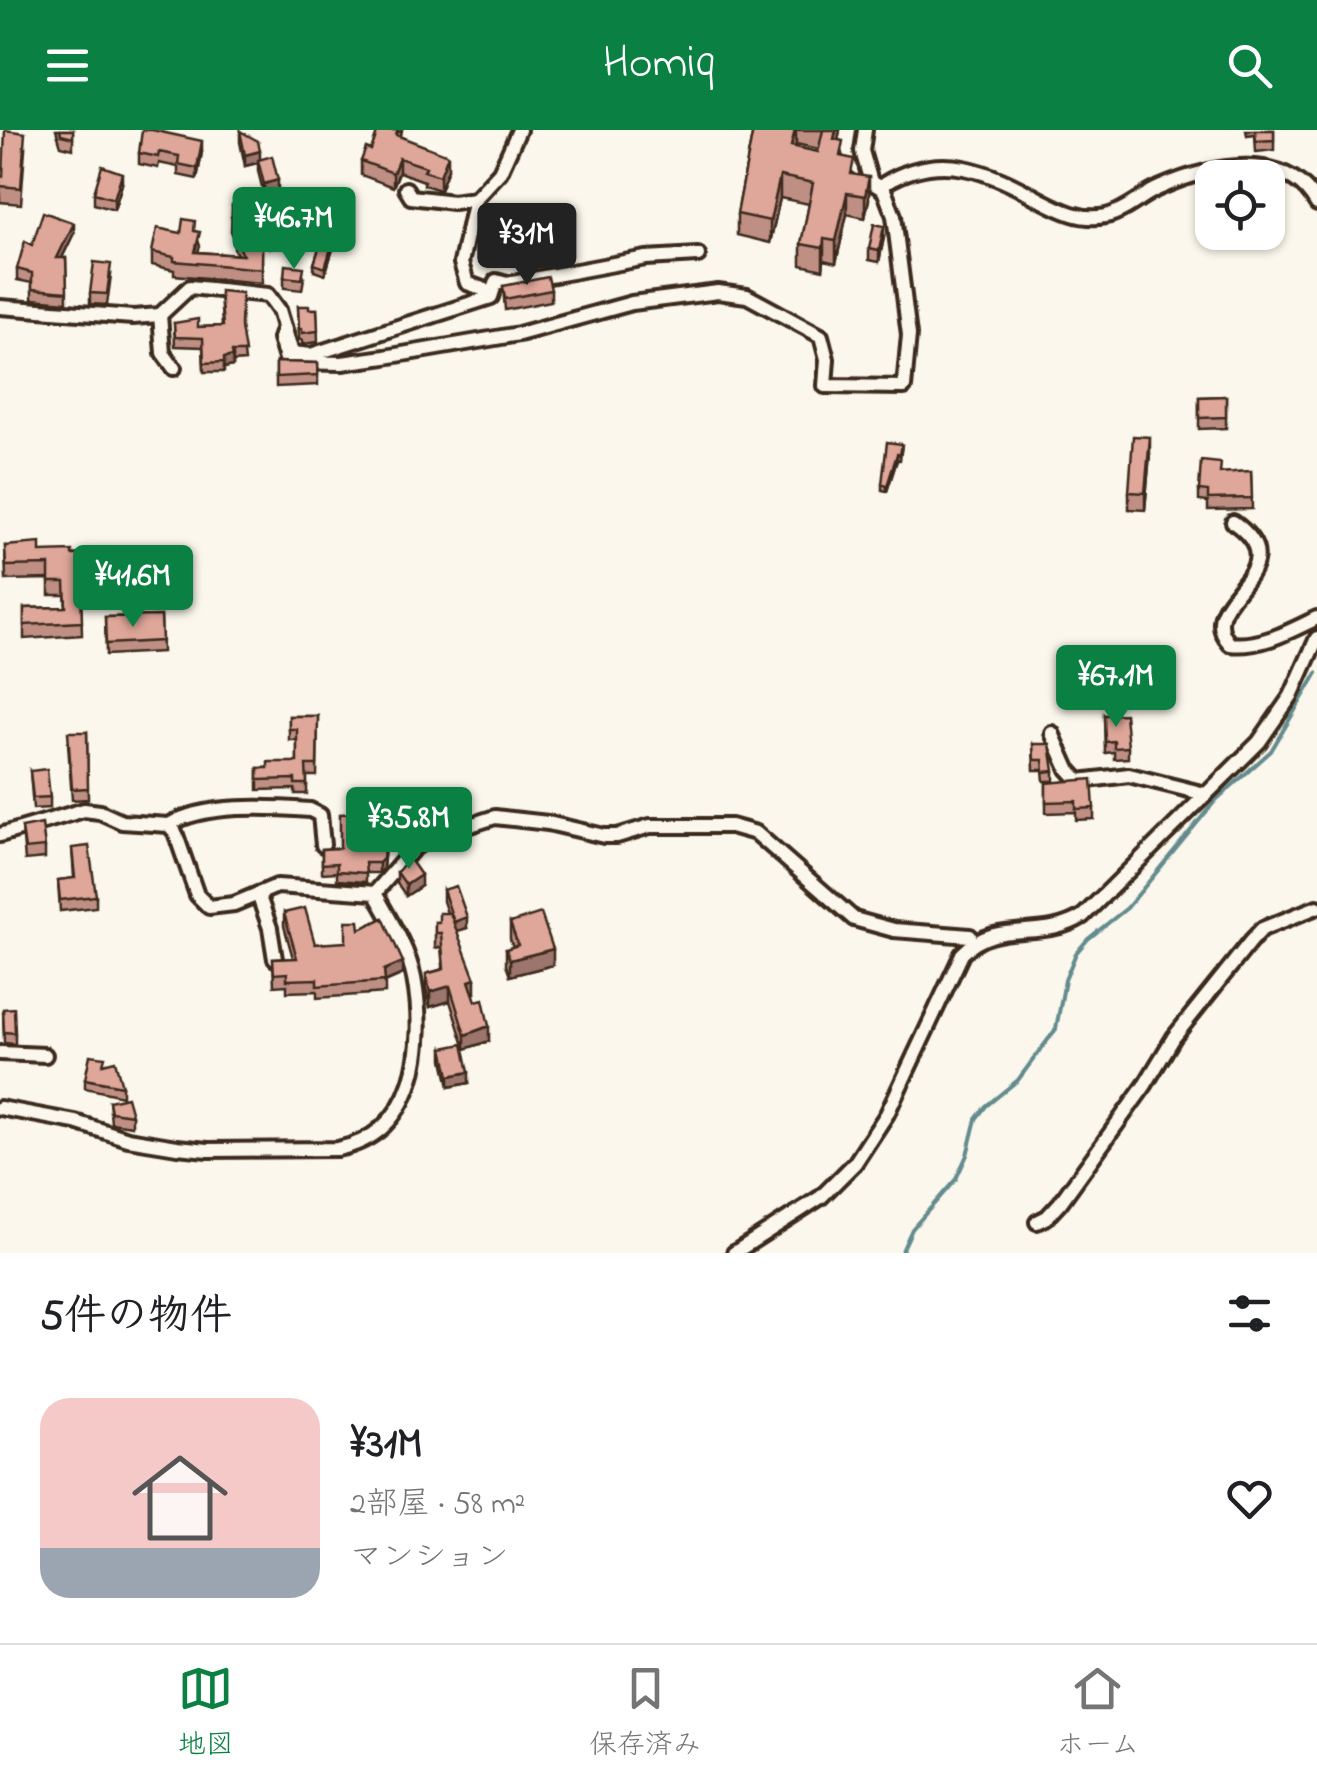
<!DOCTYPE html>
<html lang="ja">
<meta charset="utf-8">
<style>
body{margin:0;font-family:"Indie Flower","Klee One",sans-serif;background:#f6f6f6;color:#202124;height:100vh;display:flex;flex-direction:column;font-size:38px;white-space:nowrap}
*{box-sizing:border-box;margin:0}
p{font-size:32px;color:#757577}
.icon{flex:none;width:55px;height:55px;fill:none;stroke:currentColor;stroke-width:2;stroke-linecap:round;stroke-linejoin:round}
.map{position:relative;height:1123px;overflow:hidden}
.panel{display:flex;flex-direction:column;background:#fff;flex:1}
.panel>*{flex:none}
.fabs{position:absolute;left:1195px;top:30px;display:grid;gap:20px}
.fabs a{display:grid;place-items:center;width:90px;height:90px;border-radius:20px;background:#fff;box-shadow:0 2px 8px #0004;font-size:50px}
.price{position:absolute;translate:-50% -85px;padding:0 22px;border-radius:10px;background:#0b8043;color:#fff;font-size:32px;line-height:65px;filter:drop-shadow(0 2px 5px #0008)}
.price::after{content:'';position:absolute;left:50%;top:60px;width:30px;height:22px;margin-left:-15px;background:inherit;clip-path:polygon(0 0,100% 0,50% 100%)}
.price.on{background:#222;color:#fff}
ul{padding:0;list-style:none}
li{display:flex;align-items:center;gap:30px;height:250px;padding:0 40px}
li span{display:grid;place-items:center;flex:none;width:280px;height:200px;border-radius:30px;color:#555}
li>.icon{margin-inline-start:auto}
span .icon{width:120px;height:120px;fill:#fffc;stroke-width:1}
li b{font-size:42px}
h2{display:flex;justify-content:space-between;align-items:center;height:120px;padding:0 40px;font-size:42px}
header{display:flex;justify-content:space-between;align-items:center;height:130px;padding:0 40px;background:#0b8043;color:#fff;font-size:45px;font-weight:600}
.menu{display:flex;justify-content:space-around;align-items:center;height:140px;border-top:2px solid #e0e0e0;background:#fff;font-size:28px;color:#757577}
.menu a{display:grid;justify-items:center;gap:5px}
.menu .on{color:#0b8043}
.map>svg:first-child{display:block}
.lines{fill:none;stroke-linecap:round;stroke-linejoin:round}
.stream{stroke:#638b8e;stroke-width:4}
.street-casing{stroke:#3b2a1e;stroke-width:20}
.street{stroke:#fbf7ec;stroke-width:12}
.wall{fill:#c08f84;stroke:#3b2a1e;stroke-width:2.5;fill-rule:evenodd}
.shaded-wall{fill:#9c746c;stroke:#3b2a1e;stroke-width:2.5}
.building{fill:#dfa69a;stroke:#3b2a1e;stroke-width:2.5}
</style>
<header><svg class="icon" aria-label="menu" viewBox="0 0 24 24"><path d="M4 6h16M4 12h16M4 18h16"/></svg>Homiq<svg class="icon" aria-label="search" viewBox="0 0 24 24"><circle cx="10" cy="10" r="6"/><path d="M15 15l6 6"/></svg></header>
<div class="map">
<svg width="1317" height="1123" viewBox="0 0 1317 1123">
<rect width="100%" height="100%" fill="#fbf7ec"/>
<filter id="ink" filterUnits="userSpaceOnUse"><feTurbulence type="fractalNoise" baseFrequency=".01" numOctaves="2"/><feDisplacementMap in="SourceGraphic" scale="20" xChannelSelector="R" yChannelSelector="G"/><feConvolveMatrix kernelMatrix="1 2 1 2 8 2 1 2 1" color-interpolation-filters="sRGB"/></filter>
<g filter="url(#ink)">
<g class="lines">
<!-- stream -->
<path class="stream" d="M901,1123L912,1099L956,1049L967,1025L976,989L986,976L1018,950L1056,899L1065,850L1076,823L1088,809L1127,778L1216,670L1271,621L1317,543"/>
<!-- street casing -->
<g class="street-casing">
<g id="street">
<path d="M406,59L411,67L453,72L475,69"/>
<path d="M884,60V54C941,19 988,41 1041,70C1062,81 1082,91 1106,86C1125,82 1142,65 1159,58C1209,36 1286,18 1317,74"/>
<path d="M491,162L467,153L461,133L475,69L500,42L519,0"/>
<path d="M0,177L133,187L160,185L190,157L268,165L279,180L292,223L311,225L491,167L496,151L507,154L646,128L698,125"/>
<path d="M160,185L163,223L174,238"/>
<path d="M284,197L280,209L287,232L342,233L385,227L519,204L632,173L718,162L747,166L821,206L827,229L825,256L904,257L909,205L894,86L884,60L871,52L862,21L865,0"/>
<path d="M1233,392C1304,442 1189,469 1230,514C1260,518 1290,501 1317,488"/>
<path d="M1052,603L1068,639L1079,651L1129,645L1205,664"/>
<path d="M169,695C203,673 271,677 310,680L320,685L323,715"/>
<path d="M0,705L84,680L100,682L122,692L169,695L175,702L197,765L209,777L234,774L277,756L375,763C390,790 408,818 414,848C427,916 416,1004 337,1019L208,1020L177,1017L128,1009L75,992L0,978"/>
<path d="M375,763L413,719L427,709L495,687L548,693L604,706H617L650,696H731L756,703L854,789L894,800L970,806"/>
<path d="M258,764L270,798L275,829"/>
<path d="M0,923L45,925"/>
<path d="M1037,1092L1047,1087L1060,1073L1145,955L1174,907L1251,811L1262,799L1317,777"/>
<path d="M734,1123L821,1067L855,1033L887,984L962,824C997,787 1041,813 1083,786L1259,612L1291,566L1317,508"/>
</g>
</g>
<!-- street -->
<use href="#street" class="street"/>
</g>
<!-- wall -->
<g class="wall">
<path d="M56,0H73V19L61,16Z"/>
<path d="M402,0L401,6L448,39L440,60L424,55V51L399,42L393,57L361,45V31L371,20Z"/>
<path d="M753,0H840L838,10L843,27L869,69L865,88L847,84L836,133L824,130L823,140L801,135V114L809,74L780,68L770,113L737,105V84ZM796,14L819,19L818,22L796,17Z"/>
<path d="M1246,0H1274V20L1256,22L1255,4L1247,5Z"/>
<path d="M240,1L260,29L278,61L264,65L258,41V33L245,36L240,12Z"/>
<path d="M25,19L21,74L0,72V47L3,46Z"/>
<path d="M202,22L197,49L178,45V37L159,33L158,38L139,34V23Z"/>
<path d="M122,54L114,80L94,74V63Z"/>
<path d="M275,74L340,96L325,145L314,141V134L321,112L285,98V118H269V94Z"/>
<path d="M232,76L262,112V153L174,145V140L152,135V122L181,103L195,101L200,116L198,122L237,125L234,118V108L231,101Z"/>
<path d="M74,103L62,128H66L67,172L32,169V153L17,150V139L32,115Z"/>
<path d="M884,107L879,132L869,130V119Z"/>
<path d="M111,145L107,175L90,174V163Z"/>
<path d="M284,147L304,148L302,160L284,158Z"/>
<path d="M503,156L551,160V171L505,180Z"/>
<path d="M220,161L241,198L245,231L233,232V236L224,238V242H204L203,217L175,216L174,193L198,197L222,196Z"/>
<path d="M298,176L309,179H317L318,212L302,214V210H299Z"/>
<path d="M276,232L318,233V255L276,257Z"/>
<path d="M1226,266V298L1199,299V267Z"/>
<path d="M902,314L900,330H897L887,361L882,360V354Z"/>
<path d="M1150,323L1145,380L1129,379V362Z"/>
<path d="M1251,341L1252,379L1208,380V372L1199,371V360L1221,343Z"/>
<path d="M5,416L40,422L80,425L82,505L24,509V478L66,477L65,465H49V449L6,450Z"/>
<path d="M161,486L162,522L106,525L105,487Z"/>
<path d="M1104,585L1128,617V628L1114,629V622L1105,623Z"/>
<path d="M289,586H318L317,646H307V664H295V659L258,660V638H268L297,632V610H289Z"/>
<path d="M87,602L88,669L72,670L68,613Z"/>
<path d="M1033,614L1054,641V651H1044L1043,640H1034Z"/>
<path d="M30,641L50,667V678L33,679Z"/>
<path d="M1046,653L1094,678V689L1076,690V682L1046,683Z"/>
<path d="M361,692L366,697L386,706L383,739L379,743H366V752L337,750V742L322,743V719L340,718Z"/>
<path d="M22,698L45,717V728L25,730Z"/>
<path d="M72,718L96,766V777L60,781L58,750L74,748Z"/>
<path d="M397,742L421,756L406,766L397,753Z"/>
<path d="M443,760L467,798L457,801L475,863L473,864L489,911L465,919L450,871L430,877L426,858V844L443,839L441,817L435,818V792H439L447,783L443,771Z"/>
<path d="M284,783L315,814L346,813L360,799L403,844L385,852V863L317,868V861L287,862V855L274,856L273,829L293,828L284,796Z"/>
<path d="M510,793L553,835L510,846L506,835V819L513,817L510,809Z"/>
<path d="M3,879L15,903V914L4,913Z"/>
<path d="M443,918L469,953L449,957L443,929Z"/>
<path d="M85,949L122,956V966L85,958Z"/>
<path d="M109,971L132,985V996L111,993Z"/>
</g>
<!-- shaded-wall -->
<g class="shaded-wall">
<path d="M795,0H796V14L791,38V16Z"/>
<path d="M836,0H840L834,31V9Z"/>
<path d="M202,11V22L197,49V38Z"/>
<path d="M260,21V32L245,36V25Z"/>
<path d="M448,25V39L440,60V46Z"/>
<path d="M399,28V42L393,57V43Z"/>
<path d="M122,43V54L114,80V69Z"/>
<path d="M780,46V68L770,113V91Z"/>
<path d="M869,47V69L865,88V66Z"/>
<path d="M278,50V61L264,65V54Z"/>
<path d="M847,63V84L836,133V111Z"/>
<path d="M340,89V96L325,145V138Z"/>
<path d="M74,93V103L57,138V128Z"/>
<path d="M884,96V107L879,132V121Z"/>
<path d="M824,109V130L823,140V118Z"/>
<path d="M233,226V236L224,238V228Z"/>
<path d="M1150,307V323L1145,380V363Z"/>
<path d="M897,324V330L887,361V356Z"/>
<path d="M386,696L383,739L379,743V733Z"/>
<path d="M421,745V756L406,766V755Z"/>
<path d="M467,787V798L454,802V792Z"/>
<path d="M553,819V835L510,846V830Z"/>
<path d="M403,832V844L384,852V840Z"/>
<path d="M475,849V863L469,865V851Z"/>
<path d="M450,856V871L430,877V862Z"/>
<path d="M489,896V911L465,919V905Z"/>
<path d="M469,942V953L449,957V946Z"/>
</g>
<!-- building -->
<g class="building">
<path d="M5,0L25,3L21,58L0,56V47L3,46Z"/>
<path d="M60,0H73V8L61,5Z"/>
<path d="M142,0H152L202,11L197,38L178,34L179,26L159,22L158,27L139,23Z"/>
<path d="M378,0H398L396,5L448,25L440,46L424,41L426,37L399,28L393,43L361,31L366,18L371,20Z"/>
<path d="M753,0H795L791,16L818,22L823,0H836L834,9L843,11L840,26L854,29L851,44L869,47L865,66L847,63L836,111L824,109L823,118L801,114L813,53L780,46L770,91L737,84Z"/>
<path d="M1255,0H1274V10L1256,11Z"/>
<path d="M240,1L258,11L260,21L245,25Z"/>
<path d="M272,26L278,50L264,54L258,30Z"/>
<path d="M102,36L122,43L114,69L94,63Z"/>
<path d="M245,70L262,112V139L174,131V127L152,122L157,98L181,103L183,89L195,91L194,101L200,102L195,122L243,125L234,105L238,103L231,87L236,85L232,76Z"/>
<path d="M275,74L327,92L329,85L340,89L325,138L314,134L323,106L285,91V111H269V94Z"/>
<path d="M43,82L74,93L57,128H66L67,162L32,159V143L17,139L25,111L32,115Z"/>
<path d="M874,94L884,96L879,121L869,119Z"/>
<path d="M94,132L111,134L107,164L90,163Z"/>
<path d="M285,135L304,137L302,149L284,147Z"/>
<path d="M548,147L551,160L505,169L503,156Z"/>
<path d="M220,161L242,163L241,197L245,222H232L233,226L224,228V232L204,233L203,208L175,207L174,193L198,189V197L223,196Z"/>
<path d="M298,176H309V179H317L318,201L302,203V199H299Z"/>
<path d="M276,232L318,233V245L276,247Z"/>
<path d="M1226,266V287L1199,288V267Z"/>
<path d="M1133,306L1150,307L1145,363L1129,362Z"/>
<path d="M887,312L902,314L900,325L897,324L887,356L882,354Z"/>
<path d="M1201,331L1221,333L1220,343L1251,341L1252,368L1208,369V361L1199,360Z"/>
<path d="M40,413V422L72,421V425H80L82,492L24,495V478L66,477L65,452H49V435L6,436L5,416Z"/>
<path d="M161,486L162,511L106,514L105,487Z"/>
<path d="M1125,584L1128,617L1114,618V611L1105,612L1104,585Z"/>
<path d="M289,586H318L317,635H306L307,654H295V649L258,650V638H268V632H297V599H289Z"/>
<path d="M68,602H87L88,658L72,659Z"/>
<path d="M1033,614H1050L1054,641L1044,642L1043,630H1034Z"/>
<path d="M47,639L50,667L33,668L30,641Z"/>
<path d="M1092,649L1094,678L1076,679V671L1046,672V653Z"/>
<path d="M361,683V692H366V697L386,696L383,729L379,733H365L366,743L337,741V733L322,734V719L340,718V684Z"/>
<path d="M42,694L45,717L25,719L22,698Z"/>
<path d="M89,716L96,766L60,770L58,750L75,748L72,718Z"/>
<path d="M409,728L421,745L406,755L397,742Z"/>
<path d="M456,756L467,787L454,792L443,760Z"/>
<path d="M305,778L315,814L346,812V791H359L360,799L383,788L403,832L384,840L385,851L317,856V849L287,850V843L274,844L273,829L297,828L284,783Z"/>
<path d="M439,783H450L475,849L469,851L476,871L483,869L489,896L465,905L450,856L430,862L426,844L444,839L441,803H435V792H439Z"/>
<path d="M541,783L553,819L510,830L506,819L518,815L510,793Z"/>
<path d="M14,878L15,903L4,902L3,879Z"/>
<path d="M463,914L469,942L449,946L443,918Z"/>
<path d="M90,925L105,927L103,934L115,931L122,956L85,949Z"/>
<path d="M127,967L132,985L111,982L109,971Z"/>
</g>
</g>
</svg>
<div class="fabs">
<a><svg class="icon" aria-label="locate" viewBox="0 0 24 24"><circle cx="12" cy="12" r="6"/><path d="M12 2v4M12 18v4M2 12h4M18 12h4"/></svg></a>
</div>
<b class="price" style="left:294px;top:142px">¥46.7M</b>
<b class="price on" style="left:527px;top:158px">¥31M</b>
<b class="price" style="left:133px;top:500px">¥41.6M</b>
<b class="price" style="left:1116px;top:600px">¥67.1M</b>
<b class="price" style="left:409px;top:742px">¥35.8M</b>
</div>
<section class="panel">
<h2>5件の物件<svg class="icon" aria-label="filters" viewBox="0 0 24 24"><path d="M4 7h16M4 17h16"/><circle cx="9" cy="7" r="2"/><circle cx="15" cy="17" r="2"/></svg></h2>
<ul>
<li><span style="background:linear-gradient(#f6c9c9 75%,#9aa5b1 0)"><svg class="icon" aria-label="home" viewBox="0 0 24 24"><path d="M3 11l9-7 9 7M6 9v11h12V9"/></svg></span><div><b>¥31M</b><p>2部屋 · 58 m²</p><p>マンション</p></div><svg class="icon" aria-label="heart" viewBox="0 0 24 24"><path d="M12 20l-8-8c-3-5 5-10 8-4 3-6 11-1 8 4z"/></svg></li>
</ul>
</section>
<nav class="menu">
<a class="on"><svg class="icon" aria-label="map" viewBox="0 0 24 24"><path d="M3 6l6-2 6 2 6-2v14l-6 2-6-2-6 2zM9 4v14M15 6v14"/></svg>地図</a>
<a><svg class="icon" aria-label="saved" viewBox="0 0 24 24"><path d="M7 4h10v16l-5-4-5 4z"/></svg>保存済み</a>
<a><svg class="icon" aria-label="home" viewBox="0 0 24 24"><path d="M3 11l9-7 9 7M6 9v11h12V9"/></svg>ホーム</a>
</nav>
